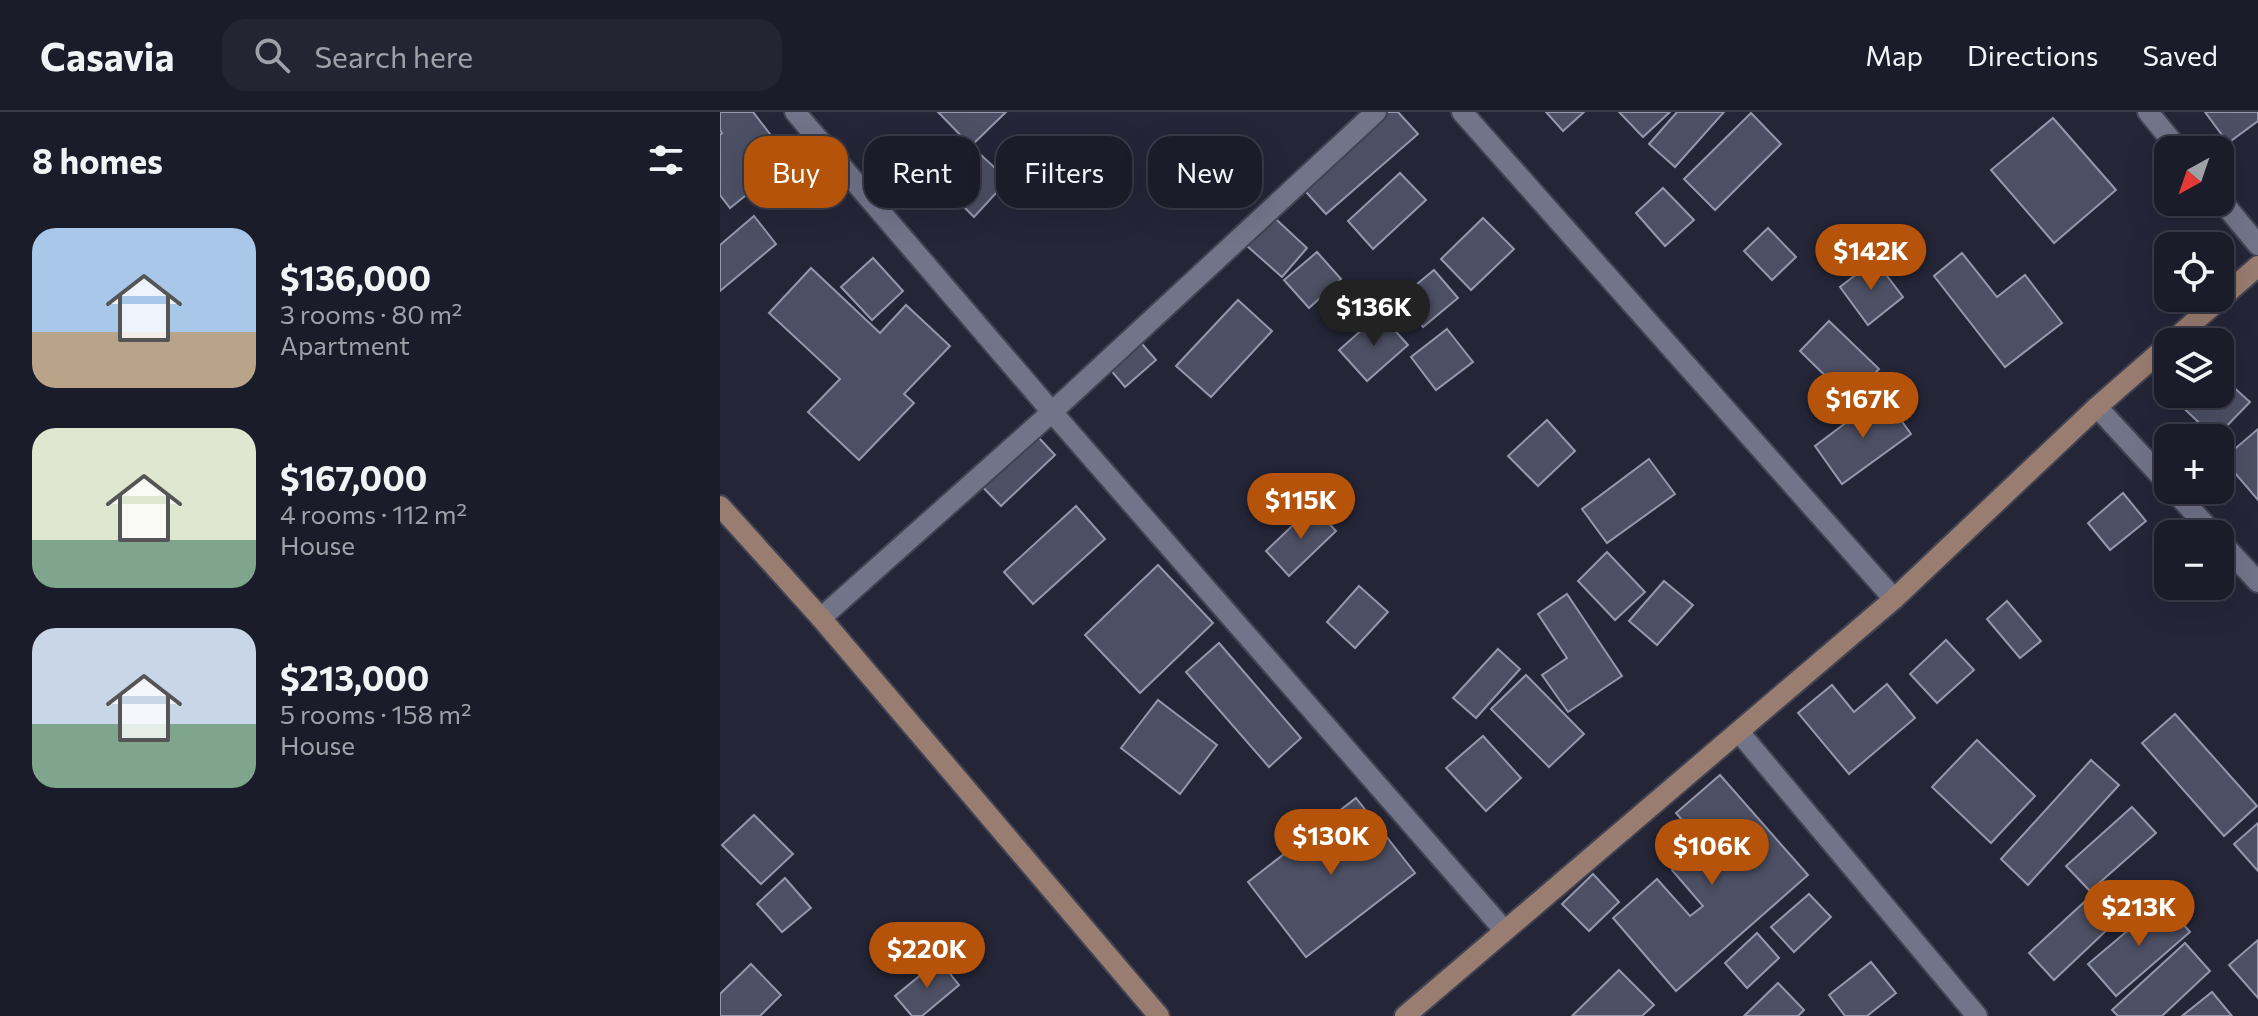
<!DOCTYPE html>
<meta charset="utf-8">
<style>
body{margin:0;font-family:Commissioner,sans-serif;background:#242532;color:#f1f3f6;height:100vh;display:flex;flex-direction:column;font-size:30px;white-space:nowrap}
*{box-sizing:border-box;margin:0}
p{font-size:26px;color:#a0a1a8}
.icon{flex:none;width:44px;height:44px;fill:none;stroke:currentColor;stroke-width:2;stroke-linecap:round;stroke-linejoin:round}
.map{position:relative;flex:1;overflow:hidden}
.details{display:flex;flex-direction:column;background:#1b1c2a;width:720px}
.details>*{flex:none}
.hud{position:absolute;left:24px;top:24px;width:760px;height:72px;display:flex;gap:16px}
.needle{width:52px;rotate:220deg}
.controls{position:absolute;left:1434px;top:24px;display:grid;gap:16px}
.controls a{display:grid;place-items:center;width:80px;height:80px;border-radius:16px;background:#1b1c2a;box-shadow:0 8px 32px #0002,0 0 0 2px #393a47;font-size:40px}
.price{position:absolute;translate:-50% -68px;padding:0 18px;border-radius:28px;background:#b45309;color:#fff;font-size:26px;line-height:52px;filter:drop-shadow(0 2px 4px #0008)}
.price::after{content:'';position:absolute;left:50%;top:48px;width:24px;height:18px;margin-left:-12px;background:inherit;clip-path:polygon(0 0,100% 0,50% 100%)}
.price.current{background:#222;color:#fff}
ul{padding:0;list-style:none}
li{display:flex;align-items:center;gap:24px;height:200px;padding:0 32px}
li span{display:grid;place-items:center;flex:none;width:224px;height:160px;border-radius:24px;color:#555}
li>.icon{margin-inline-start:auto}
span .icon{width:96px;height:96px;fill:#fffc;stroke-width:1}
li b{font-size:34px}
h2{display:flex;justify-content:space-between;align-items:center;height:96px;padding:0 32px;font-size:34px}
.pill{padding:0 28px;border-radius:24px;background:#1b1c2a;box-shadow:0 8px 32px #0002,0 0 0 2px #393a47;font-size:28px;line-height:72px}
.pill.current{background:#b45309;color:#fff}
header{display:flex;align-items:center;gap:48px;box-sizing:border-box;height:112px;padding:0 40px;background:#1b1c2a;border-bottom:2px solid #393a47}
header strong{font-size:38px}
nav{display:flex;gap:44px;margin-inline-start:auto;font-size:28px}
.search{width:560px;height:72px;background:#242532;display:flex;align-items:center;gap:20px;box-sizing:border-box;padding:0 28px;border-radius:24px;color:#a0a1a8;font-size:30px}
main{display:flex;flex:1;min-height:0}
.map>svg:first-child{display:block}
.building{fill:#4d5064;stroke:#9497ad;stroke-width:2}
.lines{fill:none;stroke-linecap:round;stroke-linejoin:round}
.street-casing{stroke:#424352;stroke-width:24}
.secondary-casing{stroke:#424352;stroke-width:24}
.street{stroke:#72758a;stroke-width:20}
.secondary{stroke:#9a7d71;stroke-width:20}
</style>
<header>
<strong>Casavia</strong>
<div class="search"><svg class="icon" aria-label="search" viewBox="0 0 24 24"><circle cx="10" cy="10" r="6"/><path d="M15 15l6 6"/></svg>Search here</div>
<nav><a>Map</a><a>Directions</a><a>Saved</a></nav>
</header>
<main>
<section class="details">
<h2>8 homes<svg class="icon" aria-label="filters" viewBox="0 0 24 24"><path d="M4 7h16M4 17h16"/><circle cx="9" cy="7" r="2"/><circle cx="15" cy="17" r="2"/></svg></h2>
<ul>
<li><span style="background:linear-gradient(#a9c7e8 65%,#b9a48a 0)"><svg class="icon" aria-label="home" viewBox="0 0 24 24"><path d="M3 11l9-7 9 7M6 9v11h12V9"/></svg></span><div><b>$136,000</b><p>3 rooms · 80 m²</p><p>Apartment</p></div></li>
<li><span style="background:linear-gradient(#dfe7d0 70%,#7fa58c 0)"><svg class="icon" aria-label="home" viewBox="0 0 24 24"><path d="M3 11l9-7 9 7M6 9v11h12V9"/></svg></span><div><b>$167,000</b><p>4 rooms · 112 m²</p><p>House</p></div></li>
<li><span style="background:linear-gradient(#c9d6e8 60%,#7fa58c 0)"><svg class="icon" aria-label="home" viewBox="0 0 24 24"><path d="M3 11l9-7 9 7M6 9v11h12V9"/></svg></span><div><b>$213,000</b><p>5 rooms · 158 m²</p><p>House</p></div></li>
</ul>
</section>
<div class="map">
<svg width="1538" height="904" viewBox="0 0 1538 904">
<rect width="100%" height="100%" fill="#242638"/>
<!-- building -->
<g class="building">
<path d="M0,0H33L70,48L10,96L0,83V23L2,21L0,18Z"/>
<path d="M218,0H286L251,34Z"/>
<path d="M658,0H678L698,22L606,102L577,70Z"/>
<path d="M826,0H864L843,19Z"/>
<path d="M899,0H950L923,25Z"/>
<path d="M957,0H1004L955,55L929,32Z"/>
<path d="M1485,0H1538V9L1508,31Z"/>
<path d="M1031,1L1061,32L995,98L964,67Z"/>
<path d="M1333,6L1396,78L1334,131L1271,58Z"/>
<path d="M261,43L288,68L254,105L227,78Z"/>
<path d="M680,61L706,88L653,137L628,109Z"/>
<path d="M943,76L974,108L945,134L916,101Z"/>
<path d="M545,97L587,136L562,165L518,126Z"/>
<path d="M34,104L56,132L0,179V133Z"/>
<path d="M763,106L794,137L751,178L721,147Z"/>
<path d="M1048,116L1076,145L1052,168L1024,139Z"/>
<path d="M597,140L621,167L589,196L564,168Z"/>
<path d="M1242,141L1277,185L1305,163L1342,211L1285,255L1214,164Z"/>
<path d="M153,146L183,179L152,208L121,175Z"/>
<path d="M1155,148L1183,185L1148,213L1120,175Z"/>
<path d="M91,156L160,221L186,193L230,234L184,282L194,291L139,348L88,300L120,267L49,201Z"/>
<path d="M714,158L738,186L703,215L679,187Z"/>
<path d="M518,188L552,219L491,285L456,254Z"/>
<path d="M660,202L688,233L647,269L619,238Z"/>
<path d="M1109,209L1159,257L1130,288L1080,239Z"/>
<path d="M409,217L436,248L405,275L379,244Z"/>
<path d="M727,217L753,250L716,278L691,245Z"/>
<path d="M1500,263L1530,290L1495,326L1451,284L1453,282H1500Z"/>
<path d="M1163,283L1191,322L1122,372L1095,334Z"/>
<path d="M827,308L855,339L818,374L788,344Z"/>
<path d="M305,311L335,343L281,394L250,362Z"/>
<path d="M1538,317V388L1503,347Z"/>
<path d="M929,347L955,382L887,431L862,397Z"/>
<path d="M1403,381L1426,409L1390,438L1368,411Z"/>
<path d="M356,394L385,427L313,492L284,460Z"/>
<path d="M593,394L616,419L569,464L546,439Z"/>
<path d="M887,440L925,480L895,508L858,469Z"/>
<path d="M438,453L493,511L420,581L365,523Z"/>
<path d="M944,469L973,493L937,533L909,509Z"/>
<path d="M639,474L668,500L635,536L607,510Z"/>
<path d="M847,482L902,564L848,600L822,563L847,546L818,502Z"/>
<path d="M1287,489L1321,529L1300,546L1267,507Z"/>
<path d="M1226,528L1254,558L1217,591L1190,562Z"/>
<path d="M499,531L581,626L549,655L466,560Z"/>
<path d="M778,537L800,557L756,606L733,586Z"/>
<path d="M806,563L864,622L829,655L771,597Z"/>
<path d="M1167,572L1195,606L1129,662L1078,601L1112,573L1134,600Z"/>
<path d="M438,588L497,633L460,682L401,636Z"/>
<path d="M1455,602L1537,694L1504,724L1422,631Z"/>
<path d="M763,624L801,666L766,699L726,656Z"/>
<path d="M1257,628L1315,684L1271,731L1212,675Z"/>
<path d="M1371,648L1399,673L1308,773L1281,747Z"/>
<path d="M1000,663L1088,763L956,879L893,806L937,767L970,804L983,794L952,758L982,731L956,701Z"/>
<path d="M636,686L695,761L586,845L528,770Z"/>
<path d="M1412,695L1436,721L1370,779L1346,754Z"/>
<path d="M34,703L73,742L41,772L2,733Z"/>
<path d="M1538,711V759L1514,732Z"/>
<path d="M873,762L899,790L869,819L842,792Z"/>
<path d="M65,766L91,796L62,820L37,792Z"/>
<path d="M1386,770L1409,797L1334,868L1309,841Z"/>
<path d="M1089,782L1111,805L1074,840L1051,815Z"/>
<path d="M1443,789L1470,820L1396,884L1368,852Z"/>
<path d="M1037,821L1059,846L1027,876L1005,851Z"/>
<path d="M1538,828V886L1509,853Z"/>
<path d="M1465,831L1490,859L1442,904H1398L1392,898Z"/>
<path d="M219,848L239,873L202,904H192L175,884Z"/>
<path d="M1151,850L1176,881L1147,904H1125L1109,883Z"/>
<path d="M31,852L61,883L40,904H0V882Z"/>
<path d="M899,858L934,893L922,904H852Z"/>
<path d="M1058,871L1084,898L1078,904H1024Z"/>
<path d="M1492,880L1512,904H1462Z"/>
</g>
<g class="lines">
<!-- street casing -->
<g class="street-casing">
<g id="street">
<path d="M75,0L332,300L784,818"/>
<path d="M742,0L1174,487"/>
<path d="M1428,0L1459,38"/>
<path d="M1500,87L1538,133"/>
<path d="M1377,295L1448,372"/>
<path d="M1453,378L1494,422"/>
<path d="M1500,429L1538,470"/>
<path d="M101,506L332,300L656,0"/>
<path d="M1019,620L1257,904"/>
</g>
</g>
<!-- secondary casing -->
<g class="secondary-casing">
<g id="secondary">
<path d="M1451,230L1538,154"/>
<path d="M0,394L101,506L439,904"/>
<path d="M685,904L1174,487L1377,295L1448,233"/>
</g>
</g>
<!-- street -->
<use href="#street" class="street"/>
<!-- secondary -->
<use href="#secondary" class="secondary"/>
</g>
</svg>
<div class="controls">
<a><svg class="needle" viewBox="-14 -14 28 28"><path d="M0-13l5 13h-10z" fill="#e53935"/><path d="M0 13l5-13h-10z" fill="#a0a1a8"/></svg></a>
<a><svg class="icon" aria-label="locate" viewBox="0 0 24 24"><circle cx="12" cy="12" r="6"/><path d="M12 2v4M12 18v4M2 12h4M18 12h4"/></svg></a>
<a><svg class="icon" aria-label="layers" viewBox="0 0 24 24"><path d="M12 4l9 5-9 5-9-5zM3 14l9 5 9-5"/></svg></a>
<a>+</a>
<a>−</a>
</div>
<b class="price" style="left:1151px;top:180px">$142K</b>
<b class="price current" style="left:654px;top:236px">$136K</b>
<b class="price" style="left:1143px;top:328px">$167K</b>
<b class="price" style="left:581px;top:429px">$115K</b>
<b class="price" style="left:611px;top:765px">$130K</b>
<b class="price" style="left:992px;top:775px">$106K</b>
<b class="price" style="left:1419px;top:836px">$213K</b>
<b class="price" style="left:207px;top:878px">$220K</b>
<div class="hud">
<a class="pill current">Buy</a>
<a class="pill">Rent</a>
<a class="pill">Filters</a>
<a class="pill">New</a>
</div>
</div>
</main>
